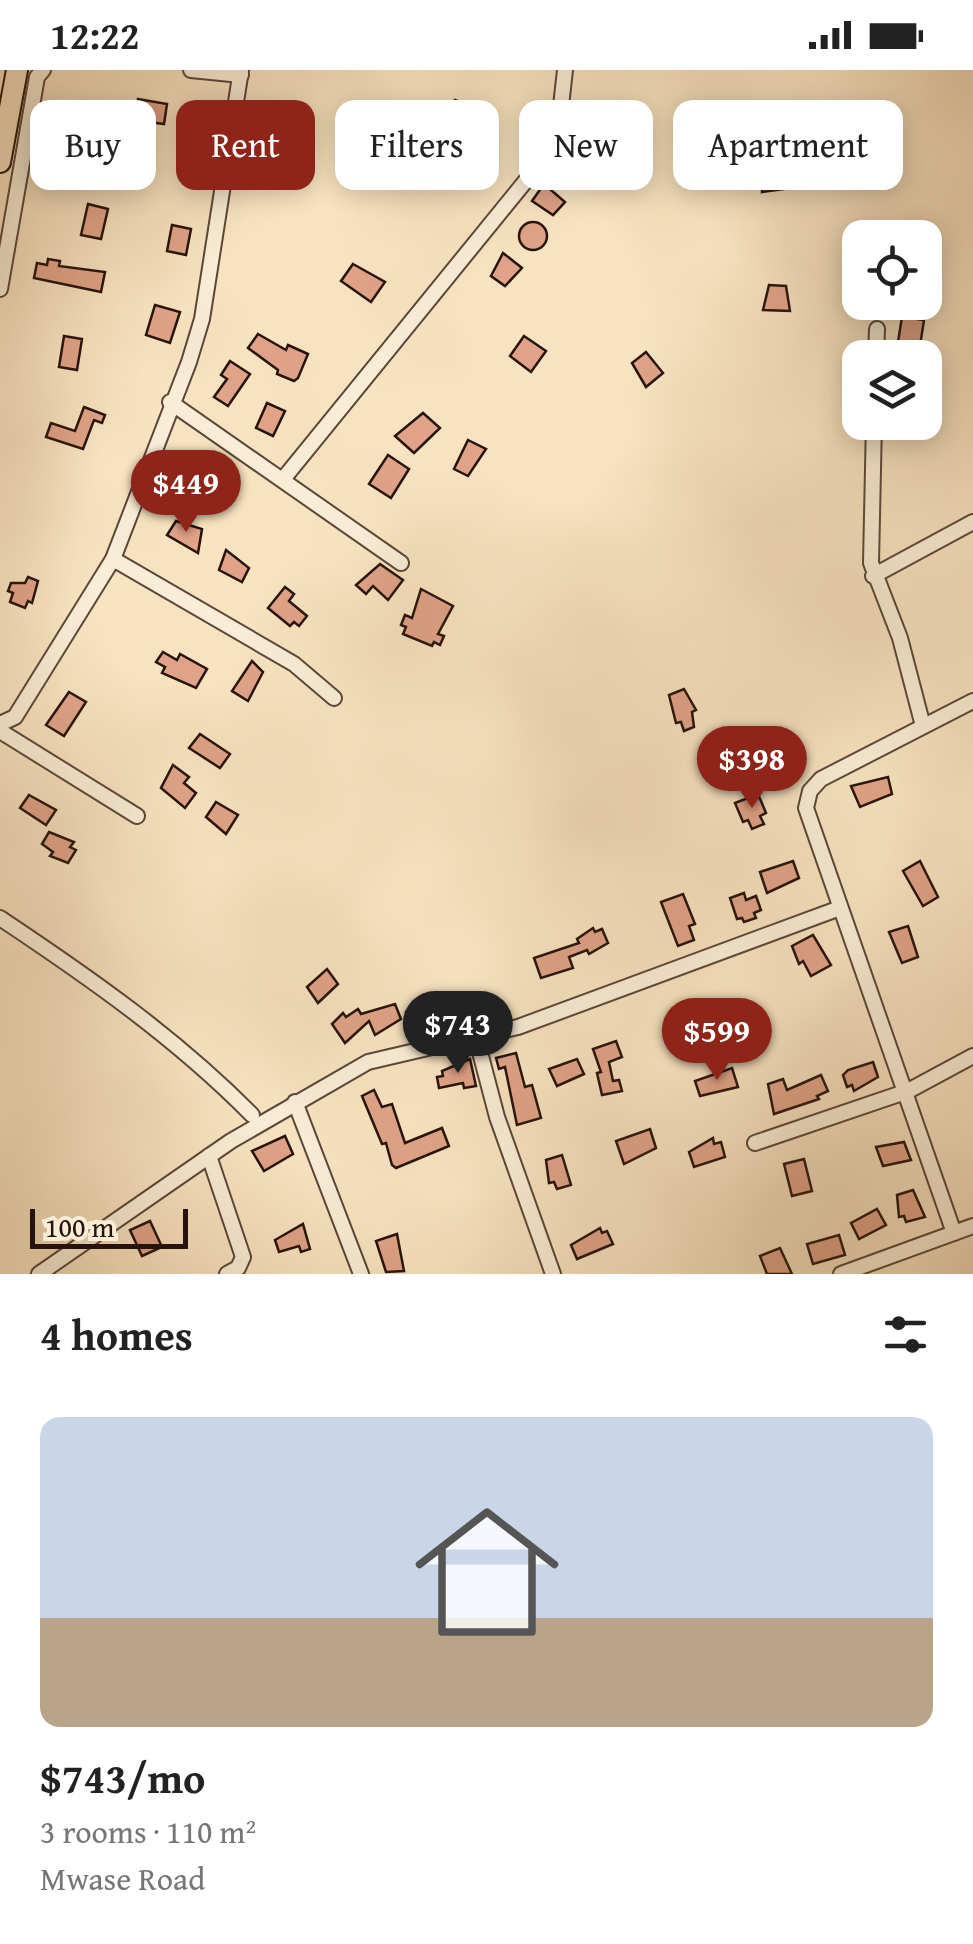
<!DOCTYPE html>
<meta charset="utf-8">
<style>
body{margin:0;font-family:"Gentium Book Plus",serif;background:#f2f2f2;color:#222;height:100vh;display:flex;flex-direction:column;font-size:38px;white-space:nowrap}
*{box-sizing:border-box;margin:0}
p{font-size:32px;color:#767676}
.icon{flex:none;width:55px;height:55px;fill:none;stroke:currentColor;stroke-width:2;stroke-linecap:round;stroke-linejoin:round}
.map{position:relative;height:1204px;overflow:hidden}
.details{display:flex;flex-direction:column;background:#fff;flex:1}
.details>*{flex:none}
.guide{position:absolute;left:30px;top:30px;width:915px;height:90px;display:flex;gap:20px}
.buttons{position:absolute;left:842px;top:150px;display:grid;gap:20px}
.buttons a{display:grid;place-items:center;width:100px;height:100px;border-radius:20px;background:#fff;box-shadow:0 5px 25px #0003;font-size:50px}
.scale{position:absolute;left:30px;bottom:25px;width:158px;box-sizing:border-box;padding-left:10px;border:5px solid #26130c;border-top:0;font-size:28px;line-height:35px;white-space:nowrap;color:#26130c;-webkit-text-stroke:8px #faedd6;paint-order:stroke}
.price{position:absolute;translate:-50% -85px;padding:0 22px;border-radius:35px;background:#8f2418;color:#fff;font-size:32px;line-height:65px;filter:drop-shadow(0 2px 5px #0008)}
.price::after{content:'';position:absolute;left:50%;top:60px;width:30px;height:22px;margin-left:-15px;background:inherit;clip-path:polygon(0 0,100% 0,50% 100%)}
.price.current{background:#222;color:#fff}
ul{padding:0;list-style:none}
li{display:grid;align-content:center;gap:20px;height:530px;padding:0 40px}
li+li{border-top:2px solid #e0e0e0}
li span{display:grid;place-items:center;height:310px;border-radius:20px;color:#555}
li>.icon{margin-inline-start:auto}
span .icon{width:180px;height:180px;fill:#fffc;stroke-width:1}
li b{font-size:42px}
h2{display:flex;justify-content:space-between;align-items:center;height:120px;padding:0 40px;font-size:42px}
.tag{padding:0 35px;border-radius:20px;background:#fff;box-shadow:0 5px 25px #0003;font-size:35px;line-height:90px}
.tag.current{background:#8f2418;color:#fff}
.status{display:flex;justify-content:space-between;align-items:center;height:70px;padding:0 50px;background:#fff;direction:ltr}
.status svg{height:28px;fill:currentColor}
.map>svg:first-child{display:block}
.building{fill:#e0a387;stroke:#26130c;stroke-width:2.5}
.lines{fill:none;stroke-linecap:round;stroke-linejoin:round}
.minor-casing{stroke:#5a4739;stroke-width:18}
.highway-casing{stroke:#26130c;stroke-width:24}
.minor{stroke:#faedd6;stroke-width:14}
.highway{stroke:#f8e3c0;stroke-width:20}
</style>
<div class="status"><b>12:22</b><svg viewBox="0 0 49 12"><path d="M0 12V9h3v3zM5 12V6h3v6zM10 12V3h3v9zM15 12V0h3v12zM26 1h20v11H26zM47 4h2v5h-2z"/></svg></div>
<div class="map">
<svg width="973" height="1204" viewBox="0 0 973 1204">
<rect width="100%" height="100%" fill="#f8e3c0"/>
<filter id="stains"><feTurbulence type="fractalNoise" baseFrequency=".002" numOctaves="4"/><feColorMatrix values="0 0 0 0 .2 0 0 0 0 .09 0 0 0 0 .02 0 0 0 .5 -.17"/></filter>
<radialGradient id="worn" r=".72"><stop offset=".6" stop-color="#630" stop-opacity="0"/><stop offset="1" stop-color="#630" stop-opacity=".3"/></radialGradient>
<!-- building -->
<g class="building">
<path d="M138,29L167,34L164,54L134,50Z"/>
<path d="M455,30L477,40L462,73L451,68L448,58L447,45Z"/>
<path d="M260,33L273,35L277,70L252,66Z"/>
<path d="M763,100L799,104V117L762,122Z"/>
<path d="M544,114L565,132L553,145L532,131Z"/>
<path d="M88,134L108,139L101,169L81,165Z"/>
<circle cx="533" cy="166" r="14"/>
<path d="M172,155L191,159L186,185L167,181Z"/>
<path d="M503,183L522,198L505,216L491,206Z"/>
<path d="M48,189L60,191L59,196L105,202L101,222L34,208L37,193L47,195Z"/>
<path d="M353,194L385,212L371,232L341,211Z"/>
<path d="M769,215L786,216L790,241L763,240Z"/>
<path d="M155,235L180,242L170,273L146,265Z"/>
<path d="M902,247L924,250L920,276L898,272Z"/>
<path d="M258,264L286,280L288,275L308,284L298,308L294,311L277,304L278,300L248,278Z"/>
<path d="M64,266L82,269L77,300L59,297Z"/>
<path d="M524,266L546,281L531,302L510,286Z"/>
<path d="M646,282L663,303L646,317L632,293Z"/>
<path d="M230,291L250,304L228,336L214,327L227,309L221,305Z"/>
<path d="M267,333L285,341L273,366L256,358Z"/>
<path d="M84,337L105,345L102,353L94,350L83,379L46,367L51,353L75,361Z"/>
<path d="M423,343L440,358L414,383L395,366Z"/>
<path d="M468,370L486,379L468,406L454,399Z"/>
<path d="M388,385L409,399L391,428L369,414Z"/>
<path d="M176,451L202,459L198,483L167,465Z"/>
<path d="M226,480L249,498L242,512L219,500Z"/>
<path d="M380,494L403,510L388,530L373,516L366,524L356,515Z"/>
<path d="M28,507L38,511L32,533L28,531L25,538L10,532L13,523L8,521L11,513H25Z"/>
<path d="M285,517L294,524L289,531L307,546L299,556L294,552L290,556L268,538Z"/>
<path d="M421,519L453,536L438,564L444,566L440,575L434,572L432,576L403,564L406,557L401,555L405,545L412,548Z"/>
<path d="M163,582L177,590L180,584L207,599L196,618L162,603L165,597L156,592Z"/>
<path d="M252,591L263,602L248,631L232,621Z"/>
<path d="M684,619L696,640L692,642L694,657L684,661L681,652L676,653L669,625Z"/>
<path d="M69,622L86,632L64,666L46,655Z"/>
<path d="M200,664L230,684L220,698L189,678Z"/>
<path d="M173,695L189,707L184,713L196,723L185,738L161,718Z"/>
<path d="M888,707L892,724L860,737L851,716Z"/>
<path d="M758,724L766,743L760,746L764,754L752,759L748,750L743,752L735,733Z"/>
<path d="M29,725L56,740L46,755L20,738Z"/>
<path d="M216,732L238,745L226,764L206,747Z"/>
<path d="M49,762L74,772L70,777L76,780L68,793L50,786L53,782L42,774Z"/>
<path d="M793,791L799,808L767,823L760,802Z"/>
<path d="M920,791L938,827L923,836L903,801Z"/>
<path d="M744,823L746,830L756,826L761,840L754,843L756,848L744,852L742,848L737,849L730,828Z"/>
<path d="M683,824L695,854L689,856L694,870L678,876L661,832Z"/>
<path d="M908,856L918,887L902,893L889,862Z"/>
<path d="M593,858L595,862L602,859L608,873L589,884L587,880L569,887L573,898L541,908L534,888L579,873L577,869Z"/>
<path d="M813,865L831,895L811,906L803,891L799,894L792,876Z"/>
<path d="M327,899L338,914L318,933L307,917Z"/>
<path d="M433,926L440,947L412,957L406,942Z"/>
<path d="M395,934L401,949L375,965L369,951L345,973L332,954L343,943L346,947L358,939L361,944Z"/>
<path d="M711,947L715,963L684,970L680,954Z"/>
<path d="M750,947L758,966L736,976L728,957Z"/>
<path d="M616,971L622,987L609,992L613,1011L619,1010L622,1021L602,1025L597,1003L601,1002L593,979Z"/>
<path d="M516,983L525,1017L532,1015L541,1048L517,1055L505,997L499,999L496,988Z"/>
<path d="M470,989L476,1016L464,1018L463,1013L439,1018L437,1007L443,1006L442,1001Z"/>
<path d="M577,989L584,1004L557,1016L549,999Z"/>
<path d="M873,992L878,1007L854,1021L852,1015L847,1017L843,1005L848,1000Z"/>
<path d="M732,998L738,1017L700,1026L695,1011Z"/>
<path d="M821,1005L828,1021L817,1026L819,1029L774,1044L768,1014L783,1009L787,1020Z"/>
<path d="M374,1020L382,1037L392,1034L405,1073L442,1058L449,1076L396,1098L392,1095L386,1073L382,1074L362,1026Z"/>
<path d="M650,1059L656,1078L624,1094L616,1071Z"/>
<path d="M285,1066L293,1084L264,1101L252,1081Z"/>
<path d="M713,1068L714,1074L721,1072L725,1087L694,1097L689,1082Z"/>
<path d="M904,1072L911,1090L883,1096L876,1077Z"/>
<path d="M562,1085L571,1115L557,1119L554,1112L549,1113L546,1090Z"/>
<path d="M804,1089L812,1121L792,1126L784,1094Z"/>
<path d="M913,1120L925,1147L906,1152L904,1146L899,1147L897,1125Z"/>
<path d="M877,1139L886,1155L859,1169L851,1153Z"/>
<path d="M150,1151L162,1177L142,1186L130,1160Z"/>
<path d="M303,1154L310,1179L301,1182L299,1176L279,1182L275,1170Z"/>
<path d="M600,1158L602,1163L607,1161L613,1174L577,1189L571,1175Z"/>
<path d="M397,1164L404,1201L386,1202L376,1171Z"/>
<path d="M839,1165L845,1185L813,1194L807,1174Z"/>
<path d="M780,1178L792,1204H767L760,1186Z"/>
</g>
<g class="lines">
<!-- minor casing -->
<g class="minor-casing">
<g id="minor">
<path d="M191,0L241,5"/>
<path d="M0,219L37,7L43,0"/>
<path d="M876,288L877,259"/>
<path d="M170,332L401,493"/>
<path d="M874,352L871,493L900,568L923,656"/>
<path d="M284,408L537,97L560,45L565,0"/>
<path d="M113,489L294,594L334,628"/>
<path d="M873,506L973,452"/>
<path d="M0,654L15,647L113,489L189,292L202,249L241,0"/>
<path d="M0,661L137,746"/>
<path d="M0,848C90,908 176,968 252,1045"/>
<path d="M476,967L497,1047L553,1204"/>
<path d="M295,1032L361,1204"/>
<path d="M755,1073L908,1021L973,986"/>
<path d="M209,1086L243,1187L238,1198L227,1204"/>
<path d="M954,1163L806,738L810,721L821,709L973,631"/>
<path d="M39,1204L231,1071L368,992L518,957L840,838"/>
<path d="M841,1204L973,1156"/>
</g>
</g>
<!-- highway casing -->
<g class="highway-casing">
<path id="highway" d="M0,92L17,0"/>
</g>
<!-- minor -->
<use href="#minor" class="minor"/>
<!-- highway -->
<use href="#highway" class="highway"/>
</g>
<rect width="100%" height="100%" filter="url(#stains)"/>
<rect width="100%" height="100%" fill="url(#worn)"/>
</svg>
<div class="buttons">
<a><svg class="icon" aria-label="locate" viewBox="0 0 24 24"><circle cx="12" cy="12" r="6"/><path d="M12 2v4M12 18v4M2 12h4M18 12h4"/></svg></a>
<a><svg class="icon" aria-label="layers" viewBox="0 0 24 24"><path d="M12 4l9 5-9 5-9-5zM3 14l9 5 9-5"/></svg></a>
</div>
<div class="scale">100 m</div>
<b class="price" style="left:186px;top:465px">$449</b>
<b class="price" style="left:752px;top:741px">$398</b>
<b class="price current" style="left:458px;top:1006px">$743</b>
<b class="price" style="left:717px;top:1013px">$599</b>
<div class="guide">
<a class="tag">Buy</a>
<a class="tag current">Rent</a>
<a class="tag">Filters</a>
<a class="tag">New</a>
<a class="tag">Apartment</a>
</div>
</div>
<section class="details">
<h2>4 homes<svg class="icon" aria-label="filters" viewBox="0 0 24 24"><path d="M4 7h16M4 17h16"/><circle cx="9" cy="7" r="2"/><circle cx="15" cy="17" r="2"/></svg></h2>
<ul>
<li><span style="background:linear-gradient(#c9d6e8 65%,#b9a48a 0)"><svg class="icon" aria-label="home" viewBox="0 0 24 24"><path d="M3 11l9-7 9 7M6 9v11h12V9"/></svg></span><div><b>$743/mo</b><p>3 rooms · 110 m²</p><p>Mwase Road</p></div></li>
</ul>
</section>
